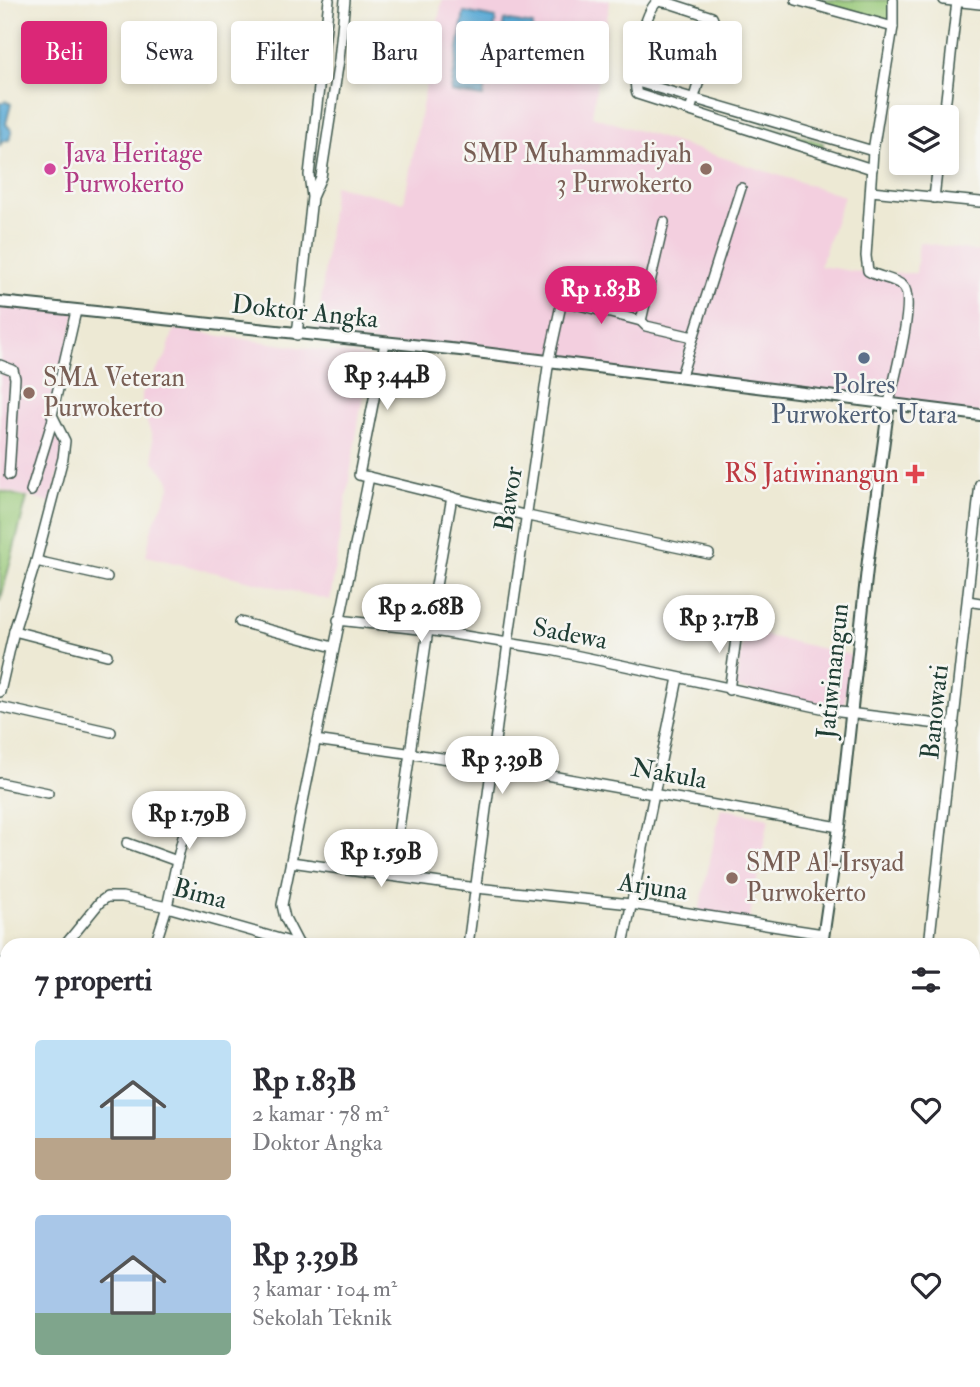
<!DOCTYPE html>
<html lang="id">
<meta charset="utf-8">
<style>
body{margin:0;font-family:"IM FELL Double Pica",serif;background:#f2f2f3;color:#2b2b33;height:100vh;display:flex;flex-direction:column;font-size:26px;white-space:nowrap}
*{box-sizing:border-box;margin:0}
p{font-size:23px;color:#7c7c81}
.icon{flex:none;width:38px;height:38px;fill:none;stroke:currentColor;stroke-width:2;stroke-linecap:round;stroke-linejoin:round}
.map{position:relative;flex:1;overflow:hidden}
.side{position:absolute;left:0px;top:938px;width:980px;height:450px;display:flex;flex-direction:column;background:#fff;border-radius:21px 21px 0 0;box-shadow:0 4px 10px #0003}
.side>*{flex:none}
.guide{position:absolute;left:21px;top:21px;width:938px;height:63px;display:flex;gap:14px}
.tools{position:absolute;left:889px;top:105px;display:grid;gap:14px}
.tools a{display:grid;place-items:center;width:70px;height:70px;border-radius:7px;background:#fff;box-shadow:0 4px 10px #0003;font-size:35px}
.price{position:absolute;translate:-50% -60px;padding:0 16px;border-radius:24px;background:#fff;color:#222;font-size:23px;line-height:46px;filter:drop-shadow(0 2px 4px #0008)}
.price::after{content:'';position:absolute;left:50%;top:42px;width:21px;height:16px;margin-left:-10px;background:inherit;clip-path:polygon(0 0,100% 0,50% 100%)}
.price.selected{background:#db2777;color:#fff}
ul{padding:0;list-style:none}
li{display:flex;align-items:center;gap:21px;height:175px;padding:0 35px}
li span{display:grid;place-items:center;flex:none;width:196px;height:140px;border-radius:7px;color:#555}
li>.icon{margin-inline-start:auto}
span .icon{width:84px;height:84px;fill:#fffc;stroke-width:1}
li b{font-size:30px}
h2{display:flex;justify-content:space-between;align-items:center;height:84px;padding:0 35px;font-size:30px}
.pill{padding:0 24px;border-radius:7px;background:#fff;box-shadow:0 4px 10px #0003;font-size:24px;line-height:63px}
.pill.selected{background:#db2777;color:#fff}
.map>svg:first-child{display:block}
.built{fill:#f3cfdf}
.green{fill:#98c878;stroke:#5c8256;stroke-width:2}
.water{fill:#5dabd6;stroke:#3e7485;stroke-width:2}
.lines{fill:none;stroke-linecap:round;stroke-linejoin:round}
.minor-casing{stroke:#3e574c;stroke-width:12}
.tertiary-casing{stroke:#3e574c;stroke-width:14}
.primary-casing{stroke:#3e574c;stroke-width:18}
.minor{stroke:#fff;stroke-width:9}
.tertiary{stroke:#fff;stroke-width:10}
.primary{stroke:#fbbb8d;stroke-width:14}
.hotel-dot{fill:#d1479c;stroke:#f6f6f2;stroke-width:2.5}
.education-dot{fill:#8d6e63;stroke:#f6f6f2;stroke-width:2.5}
.service-dot{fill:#5c6f8a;stroke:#f6f6f2;stroke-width:2.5}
.health-dot{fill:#e0444e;stroke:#f6f6f2;stroke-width:2.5}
.labels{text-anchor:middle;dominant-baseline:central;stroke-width:5;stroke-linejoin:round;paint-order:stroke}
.hotel-label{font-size:26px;fill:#b23c85;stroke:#f6f6f2;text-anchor:start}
.education-label{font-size:26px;fill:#785e54;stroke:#f6f6f2;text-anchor:start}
.street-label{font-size:26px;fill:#1f3d34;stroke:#f6f6f2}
.service-label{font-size:26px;fill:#4e5e75;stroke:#f6f6f2}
.health-label{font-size:26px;fill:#be3a42;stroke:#f6f6f2;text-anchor:end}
</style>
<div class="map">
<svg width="980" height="1387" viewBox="0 0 980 1387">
<rect width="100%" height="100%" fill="#f6f6f2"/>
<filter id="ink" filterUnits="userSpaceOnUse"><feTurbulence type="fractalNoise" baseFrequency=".0143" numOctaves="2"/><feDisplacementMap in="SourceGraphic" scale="14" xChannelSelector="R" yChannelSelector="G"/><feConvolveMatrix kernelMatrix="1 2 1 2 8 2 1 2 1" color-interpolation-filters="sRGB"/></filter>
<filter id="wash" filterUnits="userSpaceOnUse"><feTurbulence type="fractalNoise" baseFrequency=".00686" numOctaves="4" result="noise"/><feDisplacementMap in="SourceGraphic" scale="28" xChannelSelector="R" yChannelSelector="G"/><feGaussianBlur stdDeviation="1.57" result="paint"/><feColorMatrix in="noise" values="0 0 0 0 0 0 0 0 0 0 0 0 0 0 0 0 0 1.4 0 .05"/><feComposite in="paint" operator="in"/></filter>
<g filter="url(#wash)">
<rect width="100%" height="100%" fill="#ede9d4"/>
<!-- built -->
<g class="built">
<path d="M442,0H610L592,116L844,196L820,266L871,274L916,273L919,242L980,252V414L317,337L334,185L404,202Z"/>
<path d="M0,302L76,311L52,415L65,445L52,503L0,489Z"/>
<path d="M174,329L369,357L330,600L146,556L152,527L170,488L169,480L154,461L152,436L142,409V393L166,356Z"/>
<path d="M745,631L851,655L844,710L735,688Z"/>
<path d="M721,808L769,818L749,922L699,912Z"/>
<path d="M0,1041L7,1042V1381H762L761,1387H0Z"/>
<path d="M763,1381H881L880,1387H762Z"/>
</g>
<!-- green -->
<g class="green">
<path d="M807,0H890V23Z"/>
<path d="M763,124L823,143L822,150L761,130Z"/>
<path d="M0,491L27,498L0,602Z"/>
</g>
<!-- water -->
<g class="water">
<path d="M464,12L496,18L483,97L451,92Z"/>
<path d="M504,20L533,25L528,54L500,50Z"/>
<path d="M6,101L11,104L6,124L12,131L9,140L3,141L0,145V103Z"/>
</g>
</g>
<g filter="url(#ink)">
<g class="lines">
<!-- minor casing -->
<g class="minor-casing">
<g id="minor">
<path d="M796,0L893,27"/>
<path d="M944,0L980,4"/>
<path d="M634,81L873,151"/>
<path d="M690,111L714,30L715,24L712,17L669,3L658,1C643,12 631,77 637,94L872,169"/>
<path d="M944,117L957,1"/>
<path d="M871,191L980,202"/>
<path d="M313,195L321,177L339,60L345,0"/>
<path d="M934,198L938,163"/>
<path d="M664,222L641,321L646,326L693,337"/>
<path d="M297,335L312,197L309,175L329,0"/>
<path d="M0,365L13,370L15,378L9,475"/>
<path d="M681,376L741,188"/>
<path d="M889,403C893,383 917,298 903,286C894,278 879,278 868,271L866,256L873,151L893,27V0"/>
<path d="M369,477L359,475L385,343"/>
<path d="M31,491L53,419"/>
<path d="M36,561L107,577"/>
<path d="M968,601L980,603"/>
<path d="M338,620L428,630L551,650L840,712L954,726"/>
<path d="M240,622L333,647"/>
<path d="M14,631L107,655"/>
<path d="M729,690L738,624"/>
<path d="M0,692L14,631L36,561L63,458L65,441L52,415L76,311"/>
<path d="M0,707L111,732"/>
<path d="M315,740L484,764L839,827"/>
<path d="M0,783L48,793"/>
<path d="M127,843L177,861L167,907L155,945"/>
<path d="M177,861L190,808"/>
<path d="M291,862L476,888L631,904L823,934"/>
<path d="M392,876L428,630L452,497"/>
<path d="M65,945L100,902L107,897H122L167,907L301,945"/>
<path d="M299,945L285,918L282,905L369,477L528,516L709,554"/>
<path d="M468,945L508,643L549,360L561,305L564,301L641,321"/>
<path d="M623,945L678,678"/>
<path d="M929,945L980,484"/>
<path d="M0,963L7,965"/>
<path d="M973,1063H980"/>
<path d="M973,1334L980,1336"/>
<path d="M851,1381L874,1386L878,1381"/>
<path d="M405,1387L406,1381"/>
<path d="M567,1387L568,1381"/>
</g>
</g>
<!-- tertiary casing -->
<g class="tertiary-casing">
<g id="tertiary">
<path d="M0,302L460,350L980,415"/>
<path d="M822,945L839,827L868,560L889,403"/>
<path d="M761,1387L762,1381"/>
</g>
</g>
<!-- primary casing -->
<g class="primary-casing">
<g id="primary">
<path d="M0,1309L7,1311"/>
<path d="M292,1381L318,1387"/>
</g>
</g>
<!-- minor -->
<use href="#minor" class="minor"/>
<!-- tertiary -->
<use href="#tertiary" class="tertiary"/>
<!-- primary -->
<use href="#primary" class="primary"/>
</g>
</g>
<!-- markers -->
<circle class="hotel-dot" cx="50" cy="169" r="7"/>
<g class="education-dot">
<circle cx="706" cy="169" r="7"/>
<circle cx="29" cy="393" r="7"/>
<circle cx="732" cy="878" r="7"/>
</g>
<circle class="service-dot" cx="864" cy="358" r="7"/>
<path class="health-dot" d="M911.5 463.5h7v7h7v7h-7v7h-7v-7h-7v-7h7z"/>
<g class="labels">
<!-- hotel labels -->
<g class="hotel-label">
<text x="64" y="154">Java Heritage<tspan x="64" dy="30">Purwokerto</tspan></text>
</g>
<!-- education labels -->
<g class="education-label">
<text x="692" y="154" text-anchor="end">SMP Muhammadiyah<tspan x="692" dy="30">3 Purwokerto</tspan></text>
<text x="43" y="378">SMA Veteran<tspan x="43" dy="30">Purwokerto</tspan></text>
<text x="746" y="863">SMP Al-Irsyad<tspan x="746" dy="30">Purwokerto</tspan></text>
</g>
<!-- street labels -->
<g class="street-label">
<text transform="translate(305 312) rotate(6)">Doktor Angka</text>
<text transform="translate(509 499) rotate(-81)">Bawor</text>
<text transform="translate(570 634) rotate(11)">Sadewa</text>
<text transform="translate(833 671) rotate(-84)">Jatiwinangun</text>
<text transform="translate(935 712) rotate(-84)">Banowati</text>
<text transform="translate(669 774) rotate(10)">Nakula</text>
<text transform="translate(653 887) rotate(8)">Arjuna</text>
<text transform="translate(200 894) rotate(15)">Bima</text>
</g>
<!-- service labels -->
<g class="service-label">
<text x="864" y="385">Polres<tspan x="864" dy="30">Purwokerto Utara</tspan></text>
</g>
<!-- health labels -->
<g class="health-label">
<text x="899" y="474">RS Jatiwinangun</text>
</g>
</g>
</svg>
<div class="tools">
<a><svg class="icon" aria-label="layers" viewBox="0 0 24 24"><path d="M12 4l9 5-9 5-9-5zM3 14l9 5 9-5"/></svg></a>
</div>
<b class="price selected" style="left:601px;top:326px">Rp 1.83B</b>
<b class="price" style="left:387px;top:412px">Rp 3.44B</b>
<b class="price" style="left:421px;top:644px">Rp 2.68B</b>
<b class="price" style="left:719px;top:655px">Rp 3.17B</b>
<b class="price" style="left:502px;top:796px">Rp 3.39B</b>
<b class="price" style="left:189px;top:851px">Rp 1.79B</b>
<b class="price" style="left:381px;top:889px">Rp 1.59B</b>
<div class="guide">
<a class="pill selected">Beli</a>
<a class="pill">Sewa</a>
<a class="pill">Filter</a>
<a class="pill">Baru</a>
<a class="pill">Apartemen</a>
<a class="pill">Rumah</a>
</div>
<section class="side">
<h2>7 properti<svg class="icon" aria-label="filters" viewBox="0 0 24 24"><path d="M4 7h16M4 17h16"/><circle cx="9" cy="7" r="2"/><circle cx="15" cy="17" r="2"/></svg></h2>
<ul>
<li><span style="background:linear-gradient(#bfe0f5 70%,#b9a48a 0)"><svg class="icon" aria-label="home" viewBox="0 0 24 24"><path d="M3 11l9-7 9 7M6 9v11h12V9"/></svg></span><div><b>Rp 1.83B</b><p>2 kamar · 78 m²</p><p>Doktor Angka</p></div><svg class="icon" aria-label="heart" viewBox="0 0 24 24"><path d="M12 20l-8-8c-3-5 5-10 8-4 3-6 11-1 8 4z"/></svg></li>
<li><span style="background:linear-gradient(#a9c7e8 70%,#7fa58c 0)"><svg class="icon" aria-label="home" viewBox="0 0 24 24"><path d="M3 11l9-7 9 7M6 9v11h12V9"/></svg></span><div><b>Rp 3.39B</b><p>3 kamar · 104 m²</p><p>Sekolah Teknik</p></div><svg class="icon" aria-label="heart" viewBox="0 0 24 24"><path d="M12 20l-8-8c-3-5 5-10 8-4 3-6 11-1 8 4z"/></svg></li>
</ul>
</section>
</div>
